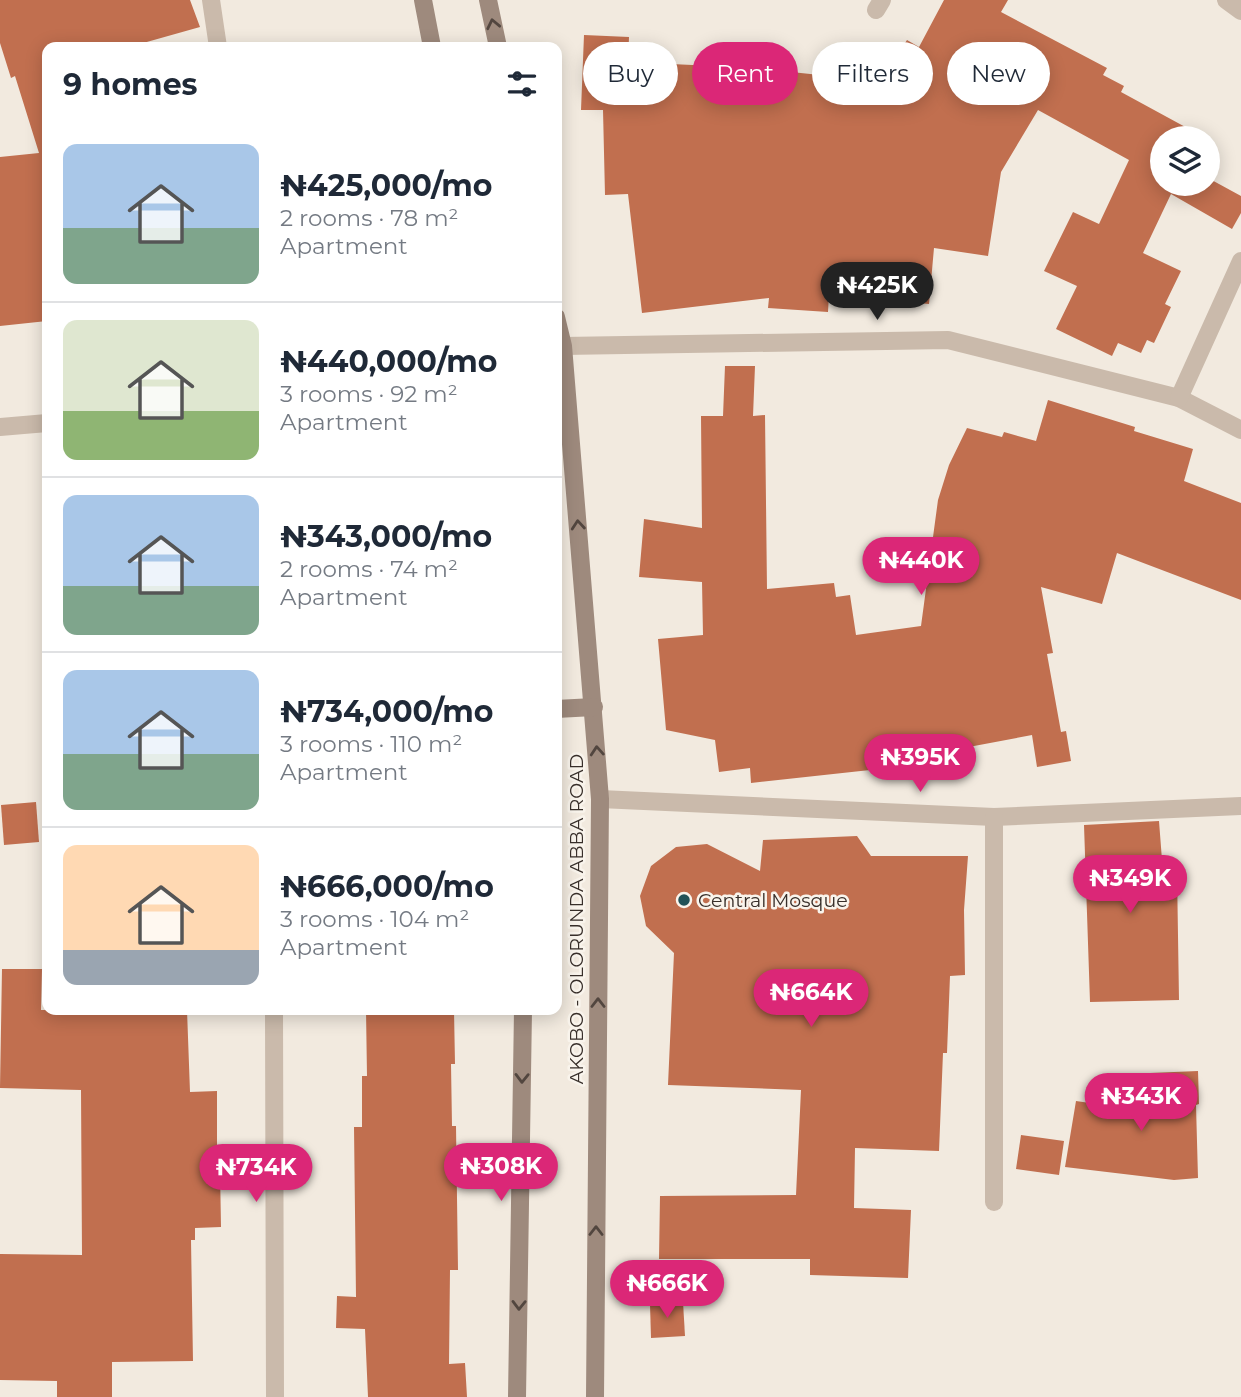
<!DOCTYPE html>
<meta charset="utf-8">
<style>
body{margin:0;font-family:Montserrat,sans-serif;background:#f2f2f3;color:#1f2937;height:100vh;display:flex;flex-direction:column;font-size:26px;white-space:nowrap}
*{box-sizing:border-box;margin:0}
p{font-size:23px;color:#747a83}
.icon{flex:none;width:38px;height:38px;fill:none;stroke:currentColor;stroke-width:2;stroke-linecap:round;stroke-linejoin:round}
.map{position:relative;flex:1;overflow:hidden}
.drawer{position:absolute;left:42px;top:42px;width:520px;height:973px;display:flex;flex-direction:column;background:#fff;border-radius:14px;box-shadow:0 4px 18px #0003}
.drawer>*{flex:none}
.top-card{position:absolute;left:583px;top:42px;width:553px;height:63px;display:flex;gap:14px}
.buttons{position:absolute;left:1150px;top:126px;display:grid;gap:14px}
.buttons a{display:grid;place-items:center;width:70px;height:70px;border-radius:50%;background:#fff;box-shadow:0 4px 18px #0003;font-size:35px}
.price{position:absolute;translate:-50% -60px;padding:0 16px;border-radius:24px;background:#db2777;color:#fff;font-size:23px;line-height:46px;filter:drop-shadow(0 2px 4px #0008)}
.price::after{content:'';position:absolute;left:50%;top:42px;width:21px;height:16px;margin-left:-10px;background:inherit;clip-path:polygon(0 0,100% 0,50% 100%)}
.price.active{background:#222;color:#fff}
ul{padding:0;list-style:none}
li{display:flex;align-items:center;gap:21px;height:175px;padding:0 21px}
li+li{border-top:2px solid #e0e1e3}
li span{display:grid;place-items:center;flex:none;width:196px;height:140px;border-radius:14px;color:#555}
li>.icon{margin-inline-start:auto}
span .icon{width:84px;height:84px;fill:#fffc;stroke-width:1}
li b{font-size:30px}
h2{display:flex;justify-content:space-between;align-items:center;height:84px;padding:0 21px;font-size:30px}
.chip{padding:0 24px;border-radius:32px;background:#fff;box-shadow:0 4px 18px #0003;font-size:24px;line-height:63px}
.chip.active{background:#db2777;color:#fff}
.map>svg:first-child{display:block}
.building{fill:#c16f4f}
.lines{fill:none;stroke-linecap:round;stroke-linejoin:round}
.lane{stroke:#cabaab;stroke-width:18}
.street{stroke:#cabaab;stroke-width:18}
.secondary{stroke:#9e8a7d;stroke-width:18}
.oneway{stroke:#52463f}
.poi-dot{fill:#215258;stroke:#f9f4ec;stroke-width:2.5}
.labels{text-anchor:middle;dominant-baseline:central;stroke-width:5;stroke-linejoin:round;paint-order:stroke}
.poi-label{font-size:19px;fill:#382f2a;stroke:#f9f4ec;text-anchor:start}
.street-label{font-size:19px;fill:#382f2a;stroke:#f9f4ec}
</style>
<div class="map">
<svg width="1241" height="1397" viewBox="0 0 1241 1397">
<rect width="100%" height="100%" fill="#f2eadf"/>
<!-- building -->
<g class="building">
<path d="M0,0H190L200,27L129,47H47V321L0,326V157L39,153L15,76L11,78L0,43Z"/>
<path d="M944,0H1008L1001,12L1107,68L1103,75L1124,86L1121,92L1200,135L1198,138H1162V184H1208V178L1241,196V213L1232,229L1171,194L1143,253L1181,271L1165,304L1171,307L1154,343L1147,340L1141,353L1118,343L1112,356L1056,329L1077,286L1044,271L1073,212L1099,224L1129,160L1038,110L1001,172L988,256L934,248L929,304L829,295L828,312L768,308L769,298L642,313L628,194L605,195L603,110H581L584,35L629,37L628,62L714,66V70L781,78L782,71L829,76L842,44L892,63L907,40L919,47Z"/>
<path d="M725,366H755L753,416L765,415L767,589L834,583L836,597L850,595L856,635L921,626L938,500L949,465L967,428L1002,437L1004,432L1036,441L1048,400L1135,427L1134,431L1193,449L1184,481L1241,503V600L1117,553L1102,604L1041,587L1053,653L1047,654L1061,732L1066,731L1071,761L1037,767L1032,735L958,749L959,759L870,770L751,783L750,768L719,772L715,740L666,730L658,639L703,635L702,582L639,577L644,519L702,528L701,416H723Z"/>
<path d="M36,802L39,842L4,845L1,805Z"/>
<path d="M1159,821L1163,873L1177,872L1179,1000L1090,1002L1084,825Z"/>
<path d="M857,836L871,856H968L964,910L965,975L950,976L947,1053H943L939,1151L855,1148L854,1208L911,1210L908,1278L810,1275V1259H659L660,1196L796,1195L801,1090L668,1085L674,953L646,926L640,896L651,866L676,847L707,844L760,871L763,840Z"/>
<path d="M2,969H42L41,1010H187L190,1092L217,1091V1170H220L221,1227L195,1228V1240H191L193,1361L112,1362V1397H57V1381L0,1380V1254L82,1255L81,1090L0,1088Z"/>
<path d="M366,1010H454L455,1064H451L452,1126H456L458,1270H450L449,1364L465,1363L467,1397H368L365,1329L336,1328L337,1296L356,1297L354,1127H362V1076H367Z"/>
<path d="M1198,1071L1199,1104L1196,1105L1198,1178L1174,1180L1065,1167L1076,1101L1152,1112L1150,1073Z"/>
<path d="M1021,1135L1064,1141L1059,1175L1016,1169Z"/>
<path d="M683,1302L685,1336L651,1338L650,1304Z"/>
</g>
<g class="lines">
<!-- lane -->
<path class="lane" d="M876,10L882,0"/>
<!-- street -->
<g class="street">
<path d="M211,0L218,47"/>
<path d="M1226,0L1241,11"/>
<path d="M563,346L948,340L1179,398L1241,430"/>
<path d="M1179,398L1241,261"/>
<path d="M0,427L47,423"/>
<path d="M600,799L994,817L1241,806"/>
<path d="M994,817V1202"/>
<path d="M274,1010L275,1397"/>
</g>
<!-- secondary -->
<g class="secondary">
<path d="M423,0L432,47"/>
<path d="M488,0L498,47"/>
<path d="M556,317L563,346L600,799L595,1397"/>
<path d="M556,709L594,707"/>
<path d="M517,1397L523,1010"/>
</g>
</g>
<!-- one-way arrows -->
<defs><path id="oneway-chevron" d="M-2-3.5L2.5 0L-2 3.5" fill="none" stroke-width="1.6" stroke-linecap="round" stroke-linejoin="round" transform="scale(1.75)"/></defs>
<g class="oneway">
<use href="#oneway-chevron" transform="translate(493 24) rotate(-102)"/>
<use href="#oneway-chevron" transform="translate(578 525) rotate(-95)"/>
<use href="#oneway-chevron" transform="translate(597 751) rotate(-94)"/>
<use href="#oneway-chevron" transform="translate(598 1003) rotate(-90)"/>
<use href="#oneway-chevron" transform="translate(522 1078) rotate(91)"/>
<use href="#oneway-chevron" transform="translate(596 1231) rotate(-90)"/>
<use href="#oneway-chevron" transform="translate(519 1305) rotate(91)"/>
</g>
<!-- markers -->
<circle class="poi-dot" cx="684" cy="900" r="7"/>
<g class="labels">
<!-- poi labels -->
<g class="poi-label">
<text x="698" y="900">Central Mosque</text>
</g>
<!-- street labels -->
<g class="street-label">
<text transform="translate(576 919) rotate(-90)">AKOBO - OLORUNDA ABBA ROAD</text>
</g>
</g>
</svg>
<div class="buttons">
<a><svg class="icon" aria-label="layers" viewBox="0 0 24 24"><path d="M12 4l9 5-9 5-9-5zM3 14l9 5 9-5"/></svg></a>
</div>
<b class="price active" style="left:877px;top:322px">₦425K</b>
<b class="price" style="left:921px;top:597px">₦440K</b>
<b class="price" style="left:920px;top:794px">₦395K</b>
<b class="price" style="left:1130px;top:915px">₦349K</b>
<b class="price" style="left:811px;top:1029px">₦664K</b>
<b class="price" style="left:1141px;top:1133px">₦343K</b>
<b class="price" style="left:501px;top:1203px">₦308K</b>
<b class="price" style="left:256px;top:1204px">₦734K</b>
<b class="price" style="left:667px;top:1320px">₦666K</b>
<div class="top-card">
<a class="chip">Buy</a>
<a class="chip active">Rent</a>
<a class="chip">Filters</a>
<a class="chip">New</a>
</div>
<section class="drawer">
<h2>9 homes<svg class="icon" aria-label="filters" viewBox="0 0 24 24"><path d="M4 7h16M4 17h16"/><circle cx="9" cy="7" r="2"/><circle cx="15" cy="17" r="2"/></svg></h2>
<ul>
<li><span style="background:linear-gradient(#a9c7e8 60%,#7fa58c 0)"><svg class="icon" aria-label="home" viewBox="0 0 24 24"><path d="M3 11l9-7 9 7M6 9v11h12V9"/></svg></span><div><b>₦425,000/mo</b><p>2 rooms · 78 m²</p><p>Apartment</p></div></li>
<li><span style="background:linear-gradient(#dfe7d0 65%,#8fb573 0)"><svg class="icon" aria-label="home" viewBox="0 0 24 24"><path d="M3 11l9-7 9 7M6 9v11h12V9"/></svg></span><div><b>₦440,000/mo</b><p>3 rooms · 92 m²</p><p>Apartment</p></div></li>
<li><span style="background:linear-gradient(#a9c7e8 65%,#7fa58c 0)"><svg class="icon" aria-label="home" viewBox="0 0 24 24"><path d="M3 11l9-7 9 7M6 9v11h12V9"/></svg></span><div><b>₦343,000/mo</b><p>2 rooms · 74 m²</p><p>Apartment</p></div></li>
<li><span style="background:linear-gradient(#a9c7e8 60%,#7fa58c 0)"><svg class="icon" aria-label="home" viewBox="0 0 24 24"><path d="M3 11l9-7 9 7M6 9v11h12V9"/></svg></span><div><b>₦734,000/mo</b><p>3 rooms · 110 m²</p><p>Apartment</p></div></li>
<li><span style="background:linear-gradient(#ffd9b3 75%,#9aa5b1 0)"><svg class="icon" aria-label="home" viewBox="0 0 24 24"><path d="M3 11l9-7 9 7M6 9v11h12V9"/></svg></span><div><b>₦666,000/mo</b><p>3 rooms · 104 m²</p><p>Apartment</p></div></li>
</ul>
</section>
</div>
